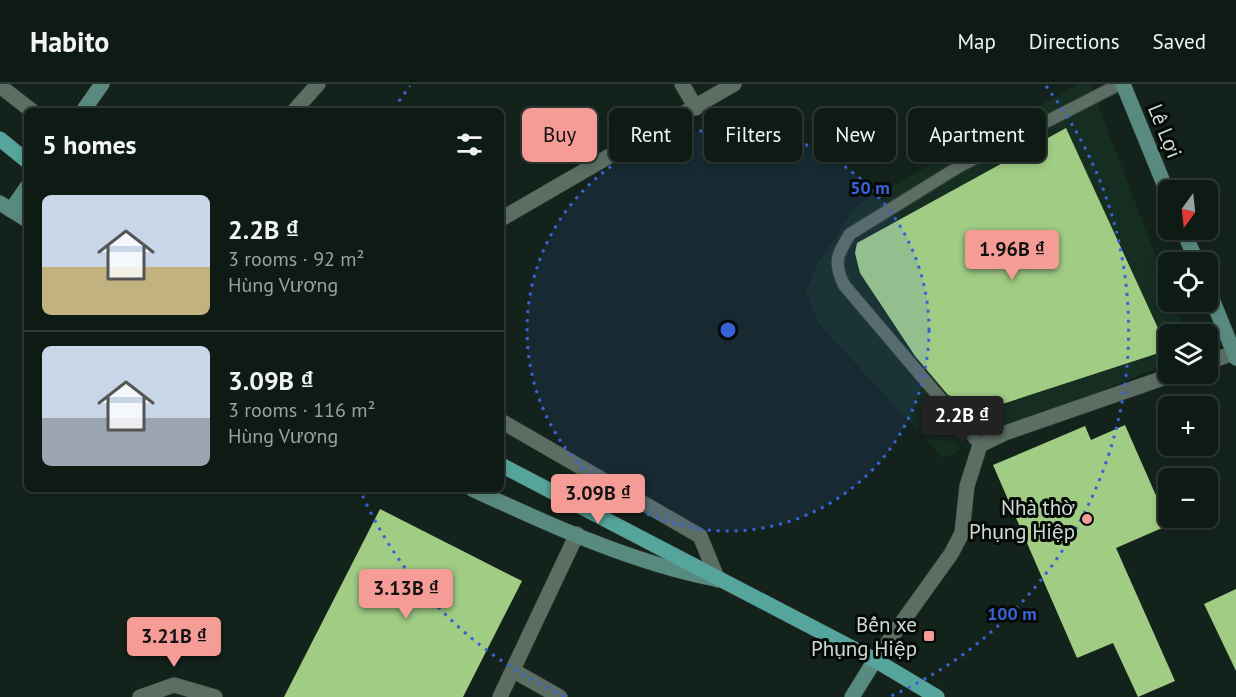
<!DOCTYPE html>
<meta charset="utf-8">
<style>
body{margin:0;font-family:"PT Sans",sans-serif;background:#17231d;color:#f1f3f6;height:100vh;display:flex;flex-direction:column;font-size:22px;white-space:nowrap}
*{box-sizing:border-box;margin:0}
p{font-size:20px;color:#9ba1a0}
.icon{flex:none;width:33px;height:33px;fill:none;stroke:currentColor;stroke-width:2;stroke-linecap:round;stroke-linejoin:round}
.map{position:relative;flex:1;overflow:hidden}
.panel{position:absolute;left:24px;top:24px;width:480px;height:384px;display:flex;flex-direction:column;background:#0e1a14;border-radius:9px;box-shadow:0 3px 9px #0003,0 0 0 2px #2e3834}
.panel>*{flex:none}
.hud{position:absolute;left:522px;top:24px;width:570px;height:54px;display:flex;gap:12px}
.needle{width:39px;rotate:195deg}
.tools{position:absolute;left:1158px;top:96px;display:grid;gap:12px}
.tools a{display:grid;place-items:center;width:60px;height:60px;border-radius:9px;background:#0e1a14;box-shadow:0 3px 9px #0003,0 0 0 2px #2e3834;font-size:30px}
.price{position:absolute;translate:-50% -51px;padding:0 14px;border-radius:6px;background:#f59c96;color:#111;font-size:20px;line-height:39px;filter:drop-shadow(0 2px 3px #0008)}
.price::after{content:'';position:absolute;left:50%;top:36px;width:18px;height:14px;margin-left:-9px;background:inherit;clip-path:polygon(0 0,100% 0,50% 100%)}
.price.active{background:#222;color:#fff}
ul{padding:0;list-style:none}
li{display:flex;align-items:center;gap:18px;height:150px;padding:0 18px}
li+li{border-top:2px solid #2e3834}
li span{display:grid;place-items:center;flex:none;width:168px;height:120px;border-radius:9px;color:#555}
li>.icon{margin-inline-start:auto}
span .icon{width:72px;height:72px;fill:#fffc;stroke-width:1}
li b{font-size:26px}
h2{display:flex;justify-content:space-between;align-items:center;height:72px;padding:0 18px;font-size:26px}
.pill{padding:0 21px;border-radius:9px;background:#0e1a14;box-shadow:0 3px 9px #0003,0 0 0 2px #2e3834;font-size:21px;line-height:54px}
.pill.active{background:#f59c96;color:#111}
header{display:flex;align-items:center;gap:36px;box-sizing:border-box;height:84px;padding:0 30px;background:#0e1a14;border-bottom:2px solid #2e3834}
header strong{font-size:28px}
nav{display:flex;gap:33px;margin-inline-start:auto;font-size:21px}
.map>svg:first-child{display:block}
.built{fill:#162d22}
.building{fill:#a0cc84}
.lines{fill:none;stroke-linecap:round;stroke-linejoin:round}
.lane-casing{stroke:#323d37;stroke-width:14}
.street-casing{stroke:#323d37;stroke-width:16}
.secondary-casing{stroke:#323d37;stroke-width:16}
.primary-casing{stroke:#323d37;stroke-width:16}
.lane{stroke:#5c6e64;stroke-width:12}
.street{stroke:#5c6e64;stroke-width:15}
.secondary{stroke:#598a80;stroke-width:15}
.primary{stroke:#56a59c;stroke-width:15}
.ring{fill:none;stroke:#3863d7;stroke-width:3;stroke-dasharray:3 6}
.poi-dot{fill:#f59c96;stroke:#050a07;stroke-width:2}
.labels{text-anchor:middle;dominant-baseline:central;stroke-width:6;stroke-linejoin:round;paint-order:stroke}
.street-label{font-size:21px;fill:#cfdad4;stroke:#050a07}
.poi-label{font-size:21px;fill:#cfdad4;stroke:#050a07;text-anchor:end}
.centre{fill:#3863d7;stroke:#050a07;stroke-width:3}
.ring-label{font-size:18px;text-anchor:middle;font-weight:bold;fill:#3863d7;stroke:#050a07;stroke-width:6;stroke-linejoin:round;paint-order:stroke}
</style>
<header>
<strong>Habito</strong>
<nav><a>Map</a><a>Directions</a><a>Saved</a></nav>
</header>
<div class="map">
<svg width="1236" height="613" viewBox="0 0 1236 613">
<rect width="100%" height="100%" fill="#13231b"/>
<!-- built -->
<path class="built" d="M1079,0H1090L1168,204V218H1174L1186,250H1168V279L943,374L819,240L806,207L817,181L855,122Z"/>
<!-- building -->
<g class="building">
<path d="M1066,44L1168,266L987,325L948,311L915,272L860,189L855,169L857,159Z"/>
<path d="M1125,341L1169,441L1116,464L1175,597L1138,613L1113,559L1077,574L993,381L1085,342L1091,356Z"/>
<path d="M380,425L522,497L463,613H284Z"/>
<path d="M1236,505V587L1204,520Z"/>
</g>
<g class="lines">
<!-- lane casing -->
<g class="lane-casing">
<path id="lane" d="M980,361L844,201C833,178 837,171 850,150L960,82L1120,0"/>
</g>
<!-- street casing -->
<g class="street-casing">
<g id="street">
<path d="M682,0L696,24"/>
<path d="M0,2L32,27"/>
<path d="M294,27L318,0"/>
<path d="M501,135L734,0"/>
<path d="M1208,278L1234,269"/>
<path d="M501,337L700,452L718,496"/>
<path d="M875,576L951,470L962,449L967,402L980,361L1005,349L1175,290"/>
<path d="M514,587L560,613"/>
<path d="M140,613L174,601L215,613"/>
<path d="M500,613L577,450"/>
</g>
</g>
<!-- secondary casing -->
<g class="secondary-casing">
<g id="secondary">
<path d="M1123,0L1168,110"/>
<path d="M83,27L102,0"/>
<path d="M0,119L27,136"/>
<path d="M11,126L27,103"/>
<path d="M1183,146L1197,178"/>
<path d="M1208,205L1236,274"/>
<path d="M472,405C550,441 630,478 715,495"/>
<path d="M852,613L875,576"/>
</g>
</g>
<!-- primary casing -->
<g class="primary-casing">
<g id="primary">
<path d="M0,55L27,77"/>
<path d="M501,381L875,576L937,613"/>
</g>
</g>
<!-- lane -->
<use href="#lane" class="lane"/>
<!-- street -->
<use href="#street" class="street"/>
<!-- secondary -->
<use href="#secondary" class="secondary"/>
<!-- primary -->
<use href="#primary" class="primary"/>
</g>
<!-- distance rings -->
<circle cx="728" cy="246" r="201" fill="#3863d7" fill-opacity=".12"/>
<g class="ring">
<circle cx="728" cy="246" r="201"/>
<path d="M565 612A401 401 0 0 1 360 406M394 25A401 401 0 0 1 410 2M1046 2A401 401 0 0 1 891 612"/>
</g>
<!-- markers -->
<g class="poi-dot">
<circle cx="1087" cy="435" r="6"/>
<rect x="923" y="546" width="12" height="12" rx="3"/>
</g>
<g class="labels">
<!-- street labels -->
<g class="street-label">
<text transform="translate(1165 47) rotate(68)">Lê Lợi</text>
</g>
<!-- poi labels -->
<g class="poi-label">
<text x="1075" y="423">Nhà thờ<tspan x="1075" dy="24">Phụng Hiệp</tspan></text>
<text x="917" y="540">Bến xe<tspan x="917" dy="24">Phụng Hiệp</tspan></text>
</g>
</g>
<circle cx="728" cy="246" r="9" class="centre"/>
<g class="ring-label">
<text x="870" y="110">50 m</text>
<text x="1012" y="536">100 m</text>
</g>
</svg>
<div class="tools">
<a><svg class="needle" viewBox="-14 -14 28 28"><path d="M0-13l5 13h-10z" fill="#e53935"/><path d="M0 13l5-13h-10z" fill="#9ba1a0"/></svg></a>
<a><svg class="icon" aria-label="locate" viewBox="0 0 24 24"><circle cx="12" cy="12" r="6"/><path d="M12 2v4M12 18v4M2 12h4M18 12h4"/></svg></a>
<a><svg class="icon" aria-label="layers" viewBox="0 0 24 24"><path d="M12 4l9 5-9 5-9-5zM3 14l9 5 9-5"/></svg></a>
<a>+</a>
<a>−</a>
</div>
<b class="price" style="left:1012px;top:197px">1.96B ₫</b>
<b class="price active" style="left:962px;top:363px">2.2B ₫</b>
<b class="price" style="left:598px;top:441px">3.09B ₫</b>
<b class="price" style="left:406px;top:536px">3.13B ₫</b>
<b class="price" style="left:174px;top:584px">3.21B ₫</b>
<div class="hud">
<a class="pill active">Buy</a>
<a class="pill">Rent</a>
<a class="pill">Filters</a>
<a class="pill">New</a>
<a class="pill">Apartment</a>
</div>
<section class="panel">
<h2>5 homes<svg class="icon" aria-label="filters" viewBox="0 0 24 24"><path d="M4 7h16M4 17h16"/><circle cx="9" cy="7" r="2"/><circle cx="15" cy="17" r="2"/></svg></h2>
<ul>
<li><span style="background:linear-gradient(#c9d6e8 60%,#c2b280 0)"><svg class="icon" aria-label="home" viewBox="0 0 24 24"><path d="M3 11l9-7 9 7M6 9v11h12V9"/></svg></span><div><b>2.2B ₫</b><p>3 rooms · 92 m²</p><p>Hùng Vương</p></div></li>
<li><span style="background:linear-gradient(#c9d6e8 60%,#9aa5b1 0)"><svg class="icon" aria-label="home" viewBox="0 0 24 24"><path d="M3 11l9-7 9 7M6 9v11h12V9"/></svg></span><div><b>3.09B ₫</b><p>3 rooms · 116 m²</p><p>Hùng Vương</p></div></li>
</ul>
</section>
</div>
